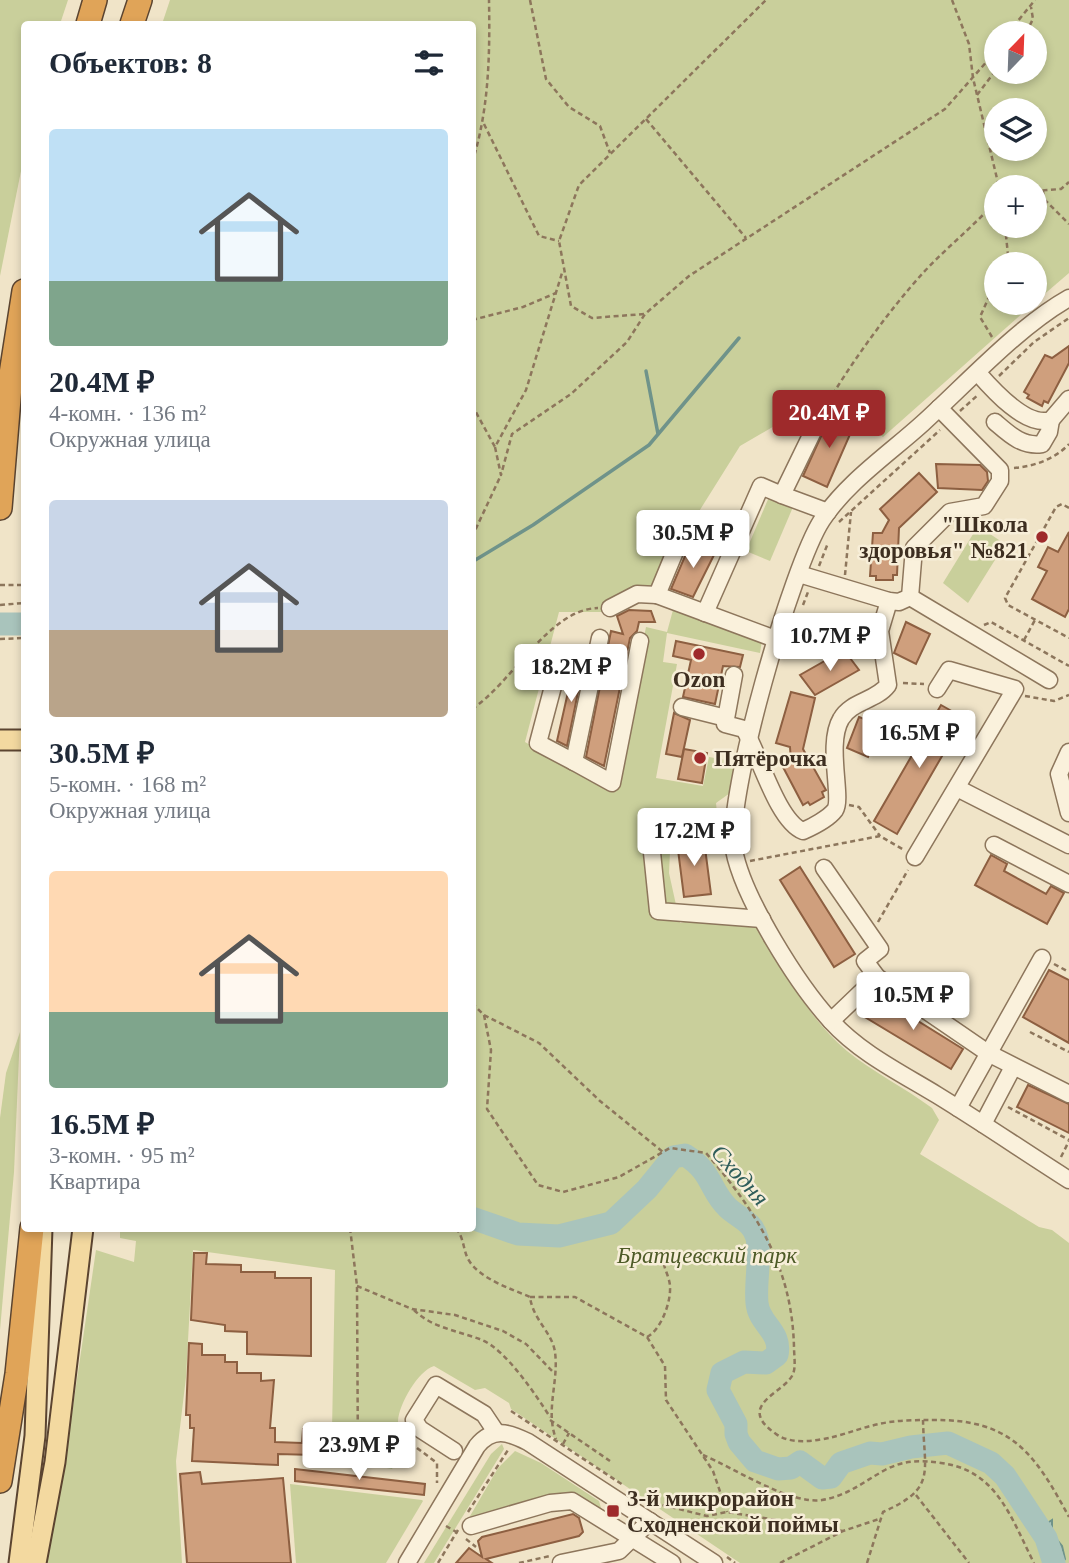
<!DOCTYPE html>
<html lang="ru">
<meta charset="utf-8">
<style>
body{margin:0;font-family:Georgia,serif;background:#f6f6f7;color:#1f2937;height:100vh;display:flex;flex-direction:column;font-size:26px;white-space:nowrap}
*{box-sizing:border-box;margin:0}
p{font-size:23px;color:#747a83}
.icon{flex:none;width:38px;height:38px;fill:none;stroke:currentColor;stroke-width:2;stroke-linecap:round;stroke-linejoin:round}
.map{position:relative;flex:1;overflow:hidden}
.side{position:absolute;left:21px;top:21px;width:455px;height:1211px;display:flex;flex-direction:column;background:#fff;border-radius:7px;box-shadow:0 4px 10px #0003}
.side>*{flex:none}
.needle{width:46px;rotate:23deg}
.fabs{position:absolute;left:984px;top:21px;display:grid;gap:14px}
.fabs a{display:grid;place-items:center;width:63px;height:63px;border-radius:50%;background:#fff;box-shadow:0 4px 10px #0003;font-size:35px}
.price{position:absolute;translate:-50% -60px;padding:0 16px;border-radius:7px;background:#fff;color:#222;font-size:23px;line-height:46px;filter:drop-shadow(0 2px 4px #0008)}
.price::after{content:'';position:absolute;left:50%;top:42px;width:21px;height:16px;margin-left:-10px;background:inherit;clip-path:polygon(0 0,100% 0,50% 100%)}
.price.on{background:#9e2a2b;color:#fff}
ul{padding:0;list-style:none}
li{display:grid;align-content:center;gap:14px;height:371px;padding:0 28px}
li span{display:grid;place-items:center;height:217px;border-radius:7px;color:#555}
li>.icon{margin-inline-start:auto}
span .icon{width:126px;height:126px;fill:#fffc;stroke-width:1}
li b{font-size:30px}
h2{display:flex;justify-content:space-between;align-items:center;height:84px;padding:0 28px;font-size:30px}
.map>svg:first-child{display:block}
.green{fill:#c9cf9b;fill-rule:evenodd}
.water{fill:#a9c4bc;stroke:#6f938a;stroke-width:2}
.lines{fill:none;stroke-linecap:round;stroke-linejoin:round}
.stream{stroke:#6f938a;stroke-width:3.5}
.river{stroke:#a9c4bc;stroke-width:23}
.building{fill:#cf9f7d;stroke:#8d5f41;stroke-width:2}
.minor-casing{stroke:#8d765c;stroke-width:19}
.major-casing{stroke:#5b4430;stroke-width:23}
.highway-casing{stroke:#5b4430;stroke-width:26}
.path{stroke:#8d765c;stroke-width:2.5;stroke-dasharray:5 3.5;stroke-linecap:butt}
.minor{stroke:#faf1dc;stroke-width:16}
.major{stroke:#f3d9a0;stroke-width:19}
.highway{stroke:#e0a458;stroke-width:23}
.poi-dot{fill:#9e2a2b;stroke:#f7eed8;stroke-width:2.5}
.labels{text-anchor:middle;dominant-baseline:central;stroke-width:5;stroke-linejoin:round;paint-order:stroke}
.poi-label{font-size:23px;font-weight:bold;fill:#3d2e20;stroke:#f7eed8;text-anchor:start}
.park-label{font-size:23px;font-style:italic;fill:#4d5a26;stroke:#f7eed8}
.water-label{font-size:24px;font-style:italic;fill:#2f5d5a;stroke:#f7eed8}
</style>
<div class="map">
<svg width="1069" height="1563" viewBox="0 0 1069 1563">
<rect width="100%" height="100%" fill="#f0e4c8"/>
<!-- green -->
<g class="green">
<path d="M0,0H68L60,24H24V156L0,276Z"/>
<path d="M170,0H1069V273L1034,303V264H996V303H1034L883,437L843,404L788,418L740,446L651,588L610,612H559L525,742L613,792L646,627L667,632L673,610L762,640L760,653L667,633L663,662L677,664L656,778L703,786L709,757L736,762L730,793L716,803L718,823L671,830L669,873L680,923L749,910C776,957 804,1015 847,1051C873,1072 905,1088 932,1108L939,1120L920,1154L1039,1227L1052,1230L1069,1243V1563H740L511,1409L509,1403L485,1388L475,1390L434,1366C418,1371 399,1404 398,1421C398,1429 403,1435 408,1440L392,1469L353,1462L354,1432L332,1431L335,1270L193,1250L186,1377L176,1461L182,1563H45L61,1488L96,1250L134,1262L136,1241L120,1238V1229L472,1228V24H162ZM996,33H1034V72H996ZM996,110H1034V149H996ZM996,187H1034V226H996Z"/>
<path d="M769,497L793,507L770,561L746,551Z"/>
<path d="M978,526L1005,544L968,603L943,583Z"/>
<path d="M20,1032L14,1172L0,1330V1118L6,1073Z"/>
<path d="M502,1444L504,1449L434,1563H424L491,1454Z"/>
<path d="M515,1451L541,1463L599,1501L601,1508L582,1500L466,1523L498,1468Z"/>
<path d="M290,1484L422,1500L423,1501L386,1563H296Z"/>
</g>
<!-- water -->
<path class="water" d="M1052,1520V1534L1062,1546L1065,1559L1062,1563H1049L1037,1530Z"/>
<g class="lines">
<!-- stream -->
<g class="stream">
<path d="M646,371L658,434"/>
<path d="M472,562L533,525L649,445L739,338"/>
</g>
<!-- river -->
<g class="river">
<path d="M0,624H24"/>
<path d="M472,1218L518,1234L559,1236L611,1223L647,1189L673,1157L685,1155C713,1172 709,1190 728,1208C739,1218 753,1222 757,1238C761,1259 755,1282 757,1303C759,1325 782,1331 777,1355L766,1363L744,1362L722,1373L718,1390L736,1424V1434L739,1442L755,1461L778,1469L791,1468L800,1462L822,1478L831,1477L841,1463L870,1453L882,1454L911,1447L948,1443L991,1463L1005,1476L1046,1538L1054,1563"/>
</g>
</g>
<!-- building -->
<g class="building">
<path d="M1069,346V363L1048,403L1044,401L1042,406L1027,398L1029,395L1024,392L1045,355L1052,358Z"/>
<path d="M832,412L855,423L827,487L803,476Z"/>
<path d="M936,464L980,465L987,472L988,481L982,490L938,488Z"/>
<path d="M919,473L937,492L899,528L897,575H893V580H876V576H870L873,533H882L889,520L880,509Z"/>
<path d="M1069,532V609L1065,617L1032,599L1047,571L1038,567L1048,547L1058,552Z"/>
<path d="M691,542L715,553L693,597L671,589Z"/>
<path d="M629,610L651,611L655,622H639L637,631L630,638L604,766L586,757L611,631L623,634L617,616Z"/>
<path d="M906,622L930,634L916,664L894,653Z"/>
<path d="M676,641L743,655L740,667L723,666L715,704L683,697L691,660L673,656Z"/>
<path d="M844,650L859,670L815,695L800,675Z"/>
<path d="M575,661L584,663L567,746L557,741Z"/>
<path d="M791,692L815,698L803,749L826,790L822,792L824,797L810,805L808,802L803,805L783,767L791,762L790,747L776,743Z"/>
<path d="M941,705L964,718L897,834L874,821Z"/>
<path d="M674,713L690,720L682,757L666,754Z"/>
<path d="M859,717L880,725L868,757L847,748Z"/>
<path d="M684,749L707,753L702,783L678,779Z"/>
<path d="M704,840L711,894L684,897L677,842Z"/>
<path d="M991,855L1007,864L1004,871L1046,894L1051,886L1064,893L1047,924L975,885Z"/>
<path d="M800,867L855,954L834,967L780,880Z"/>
<path d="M1049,970L1069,980V1043L1023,1017Z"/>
<path d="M876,995L963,1049L951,1069L863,1016Z"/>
<path d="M1028,1085L1069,1104V1133L1017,1107Z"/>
<path d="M194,1253H207L206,1264L241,1265V1272H275V1278H311V1356L247,1354V1332L225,1331V1325L191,1320Z"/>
<path d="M189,1343L202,1344V1355H225V1362H237V1373H261V1381L274,1380L270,1428H275V1442L302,1443L303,1429L328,1430V1435H352L351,1456L278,1454V1465L192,1461L194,1428H190V1415H186Z"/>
<path d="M295,1469L425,1484L424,1495L295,1481Z"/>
<path d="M200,1472L202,1484L283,1478L291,1563H187L180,1474Z"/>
<path d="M573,1514L579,1518L583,1532L579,1536L486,1559L492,1563H456L469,1548L482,1557L478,1541L482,1537Z"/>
</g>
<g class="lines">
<!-- minor casing -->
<g class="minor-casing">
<g id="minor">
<path d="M1069,298C1019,326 967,383 923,423C890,453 847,482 822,520C792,566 725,798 734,850C743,898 798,985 831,1021C860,1053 901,1073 937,1095C981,1122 1025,1152 1069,1180"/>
<path d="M978,373C992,389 1026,428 1051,420L1069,399"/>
<path d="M818,421L782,495L828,512"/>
<path d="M995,422C1009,434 1022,447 1042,444L1049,432L1051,420"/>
<path d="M734,546L686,525L657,595L778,640"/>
<path d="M799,574L889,601L899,602L910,597L914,548L950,512L984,506L1000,481V470L939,408"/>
<path d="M910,597L1049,680"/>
<path d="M610,608L637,594L657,595"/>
<path d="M705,613L761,486L782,495"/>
<path d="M780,631L813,639L880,631"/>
<path d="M600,638L574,762L612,783L640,641"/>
<path d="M560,660L538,743L574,762"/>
<path d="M734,675L725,724L744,729C759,753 777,821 803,831C812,827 829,818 835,810C843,798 826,744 841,719C851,701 876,701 888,685L880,631L889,601"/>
<path d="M682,707L726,718"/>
<path d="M1069,752L1059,774L1069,813"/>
<path d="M957,788L1069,845"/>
<path d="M734,828L650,833L658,911L762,919"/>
<path d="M994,845L1069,884"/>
<path d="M915,857L1015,689L949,670L937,689"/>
<path d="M824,868L880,949L865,961L877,977L988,1053L1069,1094"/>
<path d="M831,1021L877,977"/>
<path d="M958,1108L1042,958"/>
<path d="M983,1124L1013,1067"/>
<path d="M454,1451L420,1429L414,1420L436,1385L484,1414L496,1432"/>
<path d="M471,1526L550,1503L572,1501L672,1563"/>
<path d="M407,1563L477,1446C493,1427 508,1432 528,1442L714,1563"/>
<path d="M561,1563L619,1551L650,1521"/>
</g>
</g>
<!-- major casing -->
<g class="major-casing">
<g id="major">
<path d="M0,740H24"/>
<path d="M19,1563L35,1436L42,1228"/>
<path d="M36,1563L55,1462L83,1228"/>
</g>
</g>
<!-- highway casing -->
<g class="highway-casing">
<g id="highway">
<path d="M88,24L95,0"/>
<path d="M132,24L140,0"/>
<path d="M0,508L11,374L24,291"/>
<path d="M0,1481L17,1374L32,1228"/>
</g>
</g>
<!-- path -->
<g class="path">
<path d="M530,0L546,79L569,107L600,126L610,153"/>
<path d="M952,0L969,44L973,78L999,187"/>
<path d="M1008,33L1035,0"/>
<path d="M1026,33L1033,19L1031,7"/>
<path d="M977,95L996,70"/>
<path d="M646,119L746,238"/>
<path d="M484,124L539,236L559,241"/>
<path d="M472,163C489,110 490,55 489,0"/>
<path d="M1034,191L1061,189L1069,182"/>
<path d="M1043,191L1044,199L1069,224"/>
<path d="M1004,264L1008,255L1005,226"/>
<path d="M644,314L592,318L571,306L559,241L579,185L766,0"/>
<path d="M472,320L523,307L556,293"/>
<path d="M992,337L980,317L996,281"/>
<path d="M999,376L1034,342L1069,318"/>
<path d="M472,405L495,447L526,390L562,273"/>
<path d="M824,409C848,367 890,309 923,273C946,248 973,227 996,201"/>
<path d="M960,411L979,394"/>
<path d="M495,447L501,475L512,434L571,394L627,342L645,314L689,276L945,109L996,51"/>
<path d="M1014,468C1035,466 1055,459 1069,444"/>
<path d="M1069,508L1062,504L1056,507L1005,598L1008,605L1069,638"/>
<path d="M839,522L940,430"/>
<path d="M472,537L501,475"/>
<path d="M819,566L828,543"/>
<path d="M845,575L851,512"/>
<path d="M0,585H24"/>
<path d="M0,605L24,603"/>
<path d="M803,605L808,592"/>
<path d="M984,625L991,622L1069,666"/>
<path d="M0,639L24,638"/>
<path d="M1024,640L1035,620"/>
<path d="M903,683L924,684"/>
<path d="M1025,696L1054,701L1069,695"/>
<path d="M472,709C512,683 549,609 598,608"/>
<path d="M849,805L859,807L880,836"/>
<path d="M750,861L880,836L904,850"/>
<path d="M878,922L908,870"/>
<path d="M1054,964L1069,972"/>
<path d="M472,1003L484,1015L491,1050L487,1109L538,1185L563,1192L619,1177L670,1148L706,1153C757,1212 792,1267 794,1347C794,1355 796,1367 793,1374C785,1393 734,1405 776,1434C791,1445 816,1441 833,1437C849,1433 864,1427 879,1424C896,1420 915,1420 932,1420C1011,1419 1034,1452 1069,1517"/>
<path d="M484,1015L539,1043L600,1101L663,1152"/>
<path d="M1030,1032L1069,1052"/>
<path d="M1008,1107L1069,1140"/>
<path d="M1061,1157L1069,1141"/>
<path d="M350,1228L357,1286L358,1468"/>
<path d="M456,1228C464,1238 463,1249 468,1259C479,1279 512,1289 530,1297C533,1320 552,1332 555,1352C559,1382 545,1410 556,1439"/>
<path d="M357,1286L412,1309L455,1315L503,1331L526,1344L553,1372"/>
<path d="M530,1297H575L647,1337L665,1366L666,1400L713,1471L727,1512"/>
<path d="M414,1310C432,1328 459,1331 482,1340C506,1350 536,1395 550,1417"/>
<path d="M647,1337C661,1330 671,1302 670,1287C670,1280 666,1272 664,1265"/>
<path d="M511,1411L623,1485"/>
<path d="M550,1420L610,1461"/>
<path d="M563,1444L569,1433"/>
<path d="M417,1448L437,1463V1483"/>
<path d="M703,1455C734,1468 790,1505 822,1500C847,1496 863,1482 885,1470C904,1460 920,1460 941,1463C997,1470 1011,1518 1034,1563"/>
<path d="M916,1495L969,1563"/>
<path d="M646,1501L707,1516L727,1512L843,1531"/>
<path d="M468,1512L508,1450"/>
<path d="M446,1526L458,1533"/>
<path d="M466,1539L476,1547"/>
<path d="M727,1557L735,1563"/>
<path d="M438,1563L458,1530"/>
<path d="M519,1563L550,1556"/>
<path d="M780,1563L843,1531L879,1519"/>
<path d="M867,1563L883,1512C937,1488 924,1473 923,1420"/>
</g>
<!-- minor -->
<use href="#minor" class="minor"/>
<!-- major -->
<use href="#major" class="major"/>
<!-- highway -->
<use href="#highway" class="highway"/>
</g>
<!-- markers -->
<g class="poi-dot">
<circle cx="1042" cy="537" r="7"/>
<circle cx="699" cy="654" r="7"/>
<circle cx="700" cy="758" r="7"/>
<rect x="606" y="1504" width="14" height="14" rx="3.5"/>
</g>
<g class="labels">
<!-- poi labels -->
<g class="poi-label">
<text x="1028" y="524" text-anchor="end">"Школа<tspan x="1028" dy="26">здоровья" №821</tspan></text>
<text x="699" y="679" text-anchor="middle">Ozon</text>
<text x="714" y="758">Пятёрочка</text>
<text x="627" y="1498">3-й микрорайон<tspan x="627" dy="26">Сходненской поймы</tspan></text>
</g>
<!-- park labels -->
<g class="park-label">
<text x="707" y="1255">Братцевский парк</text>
</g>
<!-- water labels -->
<g class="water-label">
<text transform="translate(740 1175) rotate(48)">Сходня</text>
</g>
</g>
</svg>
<div class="fabs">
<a><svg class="needle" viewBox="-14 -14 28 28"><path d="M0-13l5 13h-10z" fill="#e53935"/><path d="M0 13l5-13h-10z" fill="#747a83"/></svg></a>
<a><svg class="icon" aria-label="layers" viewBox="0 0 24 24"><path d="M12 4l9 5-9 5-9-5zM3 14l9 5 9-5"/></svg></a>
<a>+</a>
<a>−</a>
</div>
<b class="price on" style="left:829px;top:450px">20.4M ₽</b>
<b class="price" style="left:693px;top:570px">30.5M ₽</b>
<b class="price" style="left:830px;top:673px">10.7M ₽</b>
<b class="price" style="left:571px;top:704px">18.2M ₽</b>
<b class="price" style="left:919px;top:770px">16.5M ₽</b>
<b class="price" style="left:694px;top:868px">17.2M ₽</b>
<b class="price" style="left:913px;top:1032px">10.5M ₽</b>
<b class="price" style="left:359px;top:1482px">23.9M ₽</b>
<section class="side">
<h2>Объектов: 8<svg class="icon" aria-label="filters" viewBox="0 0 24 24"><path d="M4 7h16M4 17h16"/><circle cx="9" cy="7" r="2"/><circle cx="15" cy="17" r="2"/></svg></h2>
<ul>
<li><span style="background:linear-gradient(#bfe0f5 70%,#7fa58c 0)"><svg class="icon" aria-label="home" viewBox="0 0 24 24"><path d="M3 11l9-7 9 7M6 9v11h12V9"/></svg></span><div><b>20.4M ₽</b><p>4-комн. · 136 m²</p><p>Окружная улица</p></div></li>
<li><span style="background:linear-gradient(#c9d6e8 60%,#b9a48a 0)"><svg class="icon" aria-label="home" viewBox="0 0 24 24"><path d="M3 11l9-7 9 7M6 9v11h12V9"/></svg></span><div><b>30.5M ₽</b><p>5-комн. · 168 m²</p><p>Окружная улица</p></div></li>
<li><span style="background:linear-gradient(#ffd9b3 65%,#7fa58c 0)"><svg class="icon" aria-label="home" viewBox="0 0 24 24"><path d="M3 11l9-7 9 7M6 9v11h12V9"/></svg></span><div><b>16.5M ₽</b><p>3-комн. · 95 m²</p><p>Квартира</p></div></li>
</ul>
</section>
</div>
